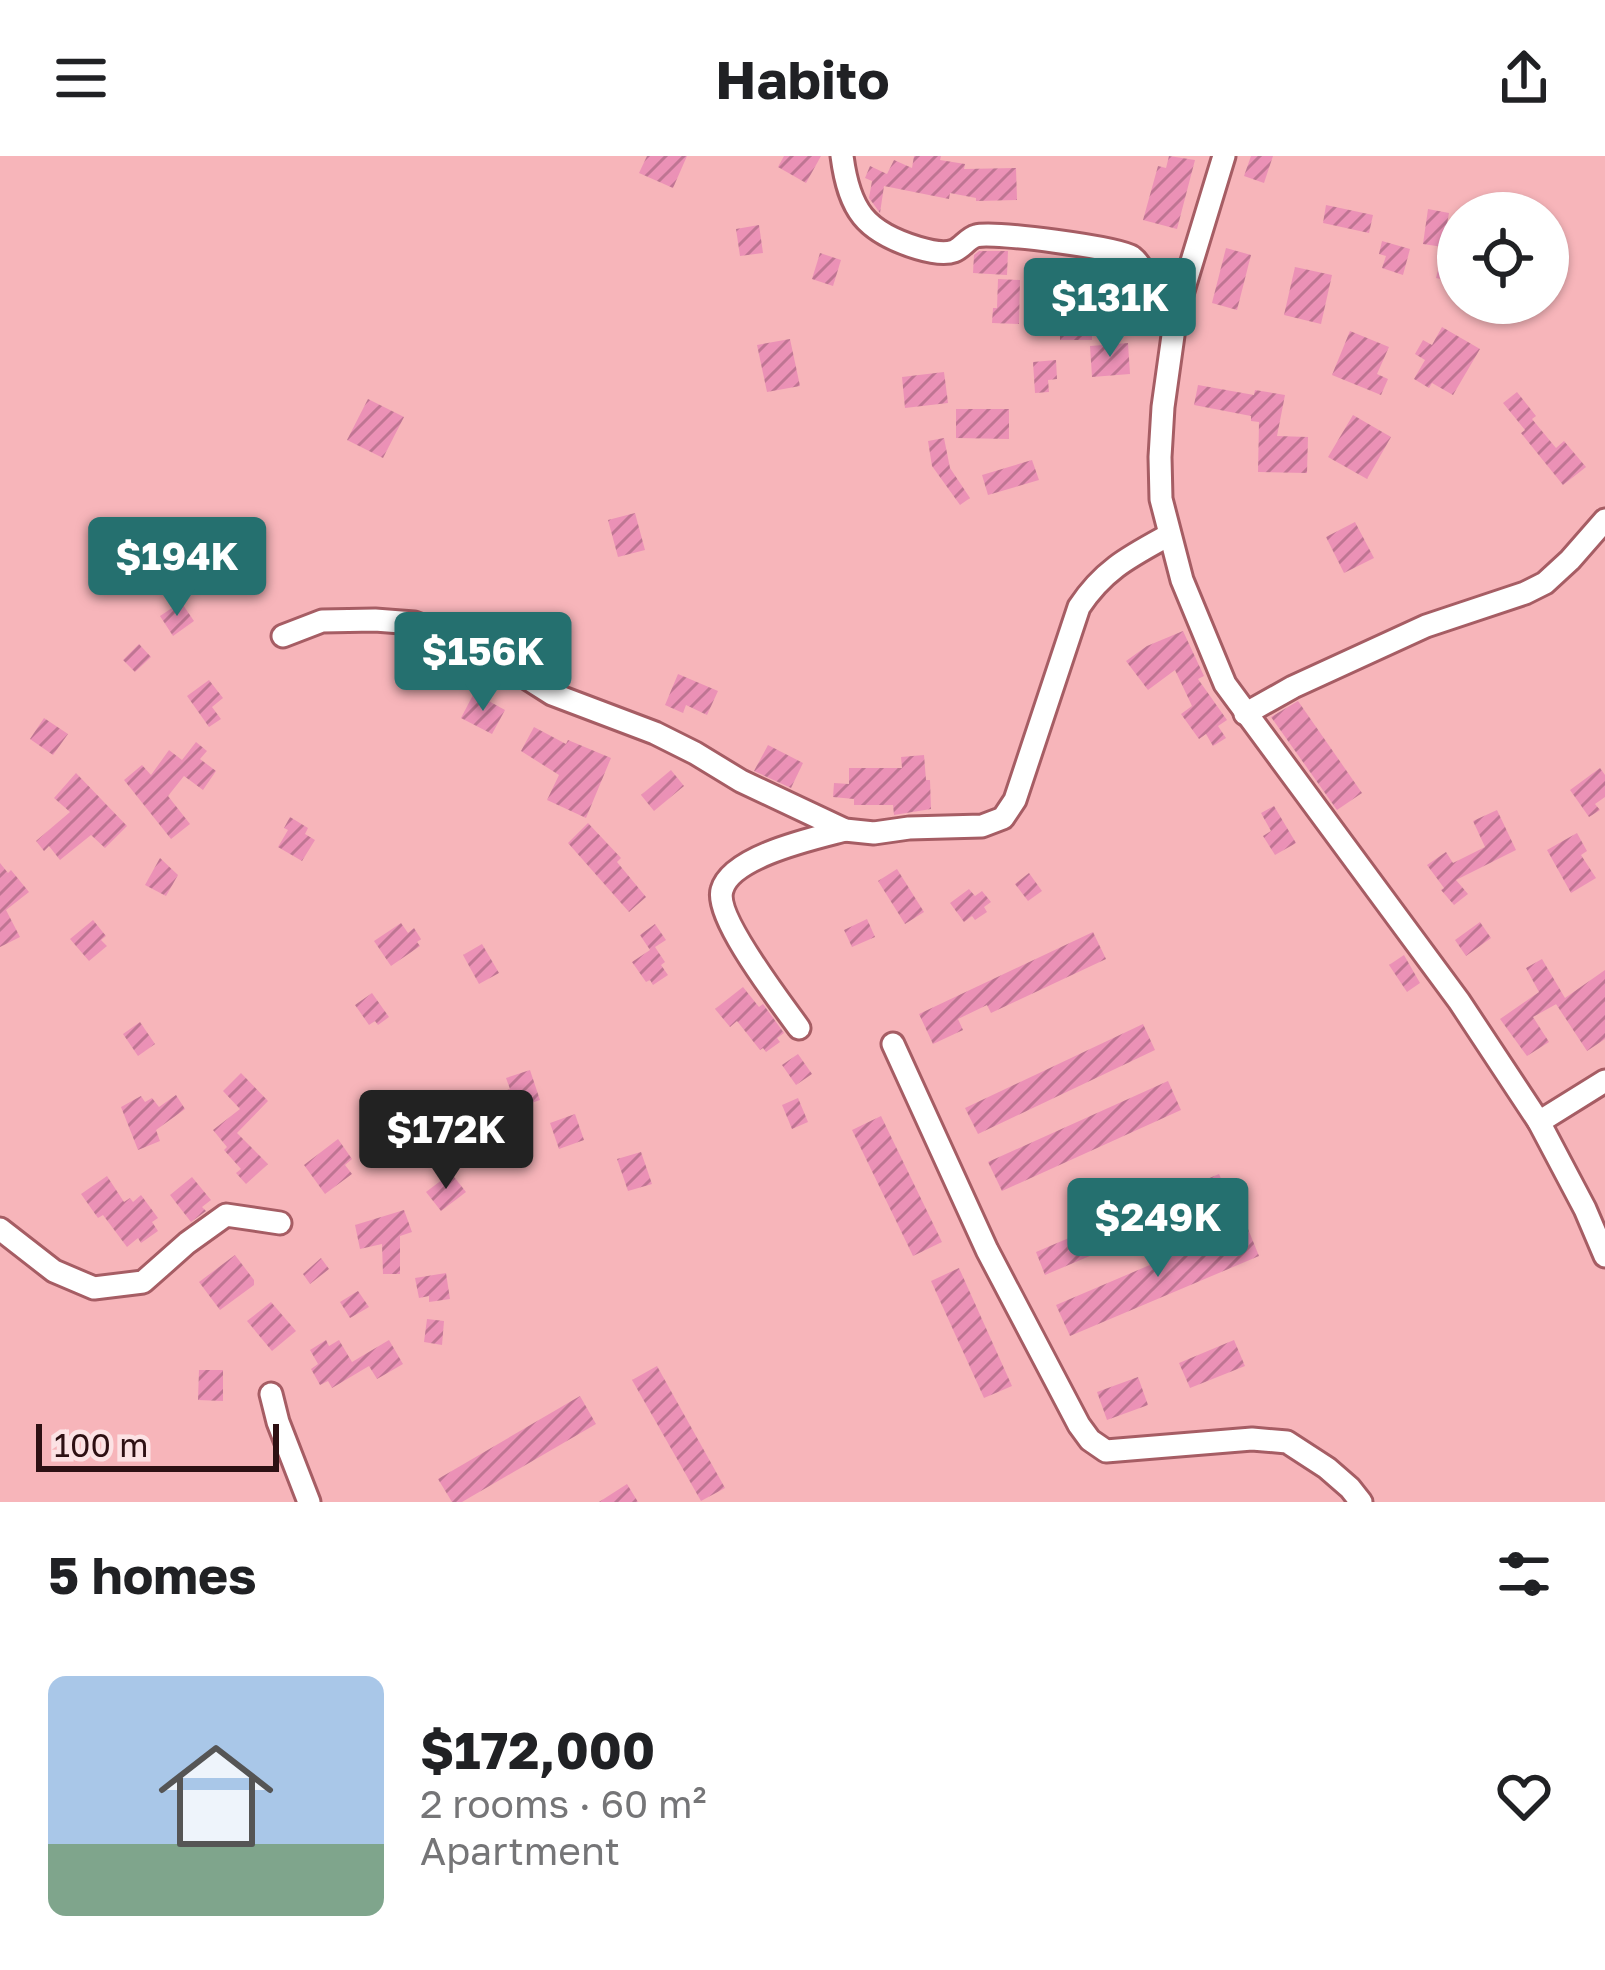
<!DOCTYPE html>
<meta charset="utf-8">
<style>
body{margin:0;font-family:"Golos Text",sans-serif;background:#f2f2f2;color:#202124;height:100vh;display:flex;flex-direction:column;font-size:45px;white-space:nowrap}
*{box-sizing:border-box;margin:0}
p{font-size:39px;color:#757577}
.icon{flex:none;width:66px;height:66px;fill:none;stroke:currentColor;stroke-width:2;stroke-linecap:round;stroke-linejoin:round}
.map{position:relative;height:1346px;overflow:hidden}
.drawer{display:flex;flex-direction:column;background:#fff;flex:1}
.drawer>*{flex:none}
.buttons{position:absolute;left:1437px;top:36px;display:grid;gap:24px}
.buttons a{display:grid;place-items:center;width:132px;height:132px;border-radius:50%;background:#fff;box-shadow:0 3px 9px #0004;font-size:60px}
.scale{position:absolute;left:36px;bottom:30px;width:243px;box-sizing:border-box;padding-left:12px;border:6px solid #2d1013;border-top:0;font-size:33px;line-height:42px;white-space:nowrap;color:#2d1013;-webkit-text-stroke:9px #fce2e4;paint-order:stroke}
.price{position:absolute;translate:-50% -102px;padding:0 27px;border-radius:12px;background:#25706f;color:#fff;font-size:39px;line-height:78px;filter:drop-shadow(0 3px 6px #0008)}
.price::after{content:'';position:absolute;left:50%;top:72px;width:36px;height:27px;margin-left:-18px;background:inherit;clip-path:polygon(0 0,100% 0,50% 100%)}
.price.selected{background:#222;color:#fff}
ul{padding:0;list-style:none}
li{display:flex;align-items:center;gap:36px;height:300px;padding:0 48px}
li+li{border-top:3px solid #e0e0e0}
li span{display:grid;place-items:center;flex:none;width:336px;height:240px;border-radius:18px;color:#555}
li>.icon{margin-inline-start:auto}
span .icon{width:144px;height:144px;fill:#fffc;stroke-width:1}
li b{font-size:51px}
h2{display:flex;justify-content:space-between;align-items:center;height:144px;padding:0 48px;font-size:51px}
header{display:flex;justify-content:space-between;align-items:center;height:156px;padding:0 48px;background:#fff;font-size:54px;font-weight:700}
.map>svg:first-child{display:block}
.building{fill:url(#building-hatch)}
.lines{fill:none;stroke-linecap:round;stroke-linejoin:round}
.minor-casing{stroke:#a65d64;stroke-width:27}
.minor{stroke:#fff;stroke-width:21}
</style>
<header><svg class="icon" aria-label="menu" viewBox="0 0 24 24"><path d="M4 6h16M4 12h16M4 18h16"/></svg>Habito<svg class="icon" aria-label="share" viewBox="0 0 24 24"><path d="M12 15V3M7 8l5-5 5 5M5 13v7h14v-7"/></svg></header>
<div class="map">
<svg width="1605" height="1346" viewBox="0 0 1605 1346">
<defs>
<pattern id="building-hatch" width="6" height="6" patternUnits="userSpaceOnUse" patternTransform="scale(3)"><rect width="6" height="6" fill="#eb91b6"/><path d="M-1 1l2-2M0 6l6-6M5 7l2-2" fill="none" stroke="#bf7593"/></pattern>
</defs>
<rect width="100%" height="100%" fill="#f7b5ba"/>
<!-- building -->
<g class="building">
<path d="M647,0H687L673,32L639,17Z"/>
<path d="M784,0H821L806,27L778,11Z"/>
<path d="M914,0H941L940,4L965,8L964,13L1016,12L1017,44L976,45V42L950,37L949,43L884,30L880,57L869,42L872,25L865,22L870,10L887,18L894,4L912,12Z"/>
<path d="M1169,0L1195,4L1177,73L1143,64L1158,10L1166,12Z"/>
<path d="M1251,0H1273L1264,27L1244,20Z"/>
<path d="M1326,49L1373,59L1369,77L1323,67Z"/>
<path d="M1428,53L1449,57L1443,91L1423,88Z"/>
<path d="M759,69L763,97L740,100L736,73Z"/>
<path d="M1382,85L1410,93L1403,119L1382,112L1386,100L1379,98Z"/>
<path d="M1226,92L1251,99L1237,154L1212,147Z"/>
<path d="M979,95H1008L1007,119L973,117L974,99Z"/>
<path d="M820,97L841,104L833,130L812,123Z"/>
<path d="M1442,97L1458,101V127L1436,122Z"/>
<path d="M1295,111L1332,119L1321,168L1284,159Z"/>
<path d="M998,123L1020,124L1019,168L992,167L993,152H997Z"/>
<path d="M1127,125H1131L1142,150V157L1120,155Z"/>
<path d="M1074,126L1109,128L1105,159L1092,158V184H1060V159H1072Z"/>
<path d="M1442,171L1480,193L1453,239L1432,227L1429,232L1414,223L1425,204L1415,198L1423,184L1432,189Z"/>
<path d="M1350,175L1389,191L1377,218L1388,223L1381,239L1332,219Z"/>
<path d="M790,183L800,230L767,236L757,189Z"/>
<path d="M1128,187L1130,218L1092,221L1090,190Z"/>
<path d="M1056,204L1057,223L1048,224L1049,236L1035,237L1033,206Z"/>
<path d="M944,216L948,247L905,252L902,221Z"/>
<path d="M1198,229L1254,239L1255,234L1285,239L1277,280L1308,281L1307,317L1258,316L1259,266L1251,265V260L1194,249Z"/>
<path d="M1517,236L1536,260L1532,263L1556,292L1564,285L1586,311L1563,329L1521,277L1525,274L1503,247Z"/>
<path d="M368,243L404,261L383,302L347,284Z"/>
<path d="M956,253H1009V283L956,282Z"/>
<path d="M1353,259L1391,281L1367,323L1328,301Z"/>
<path d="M944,282L950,312L970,342L960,349L932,310L928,285Z"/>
<path d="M1032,304L1039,324L988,339L982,319Z"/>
<path d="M635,357L645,394L618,401L608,364Z"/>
<path d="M1355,366L1374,402L1344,417L1326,381Z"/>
<path d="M181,446L194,465L173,480L160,460Z"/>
<path d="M1183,475L1204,520L1198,523L1227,564L1218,570L1226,582L1213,590L1206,578L1199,583L1181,558L1192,550L1175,514L1148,534L1126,505L1147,490Z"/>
<path d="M139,488L151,501L135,516L123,504Z"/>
<path d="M678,518L718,535L707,559L686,549L683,557L665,549Z"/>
<path d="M209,524L223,542L212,551L221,563L209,571L187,540Z"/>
<path d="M474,537L505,554L492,578L461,562Z"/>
<path d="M1298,545L1362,637L1337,654L1271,561Z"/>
<path d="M44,562L68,578L53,599L30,583Z"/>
<path d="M534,571L566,588L568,584L611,602L586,662L547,644L559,619L521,595Z"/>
<path d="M196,586L207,595L200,603L216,615L203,634L184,620L168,640L190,668L171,683L124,624L142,609L151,619L169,594L182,604Z"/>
<path d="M768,589L803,607L791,632L754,615Z"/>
<path d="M924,599L926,624H930L931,653L894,659L893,649H854V643L833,641L834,627L849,628V612H902L901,601Z"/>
<path d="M1600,612L1605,619V641L1595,648L1600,654L1589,661L1570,634Z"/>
<path d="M671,614L684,630L654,655L641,639Z"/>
<path d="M76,617L127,670L105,692L91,679L60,704L49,690L44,695L36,685L70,656L54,642Z"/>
<path d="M1274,650L1296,687L1275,699L1263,680L1271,675L1261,657Z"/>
<path d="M1497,654L1516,694L1456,724L1468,738L1454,749L1441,734L1444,732L1427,709L1446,696L1453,707L1485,691L1473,665Z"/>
<path d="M290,661L308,672L305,678L315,684L302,705L278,691L288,674L284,672Z"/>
<path d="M588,667L621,702L617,706L646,741L629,756L568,687Z"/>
<path d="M1577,677L1587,695L1581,699L1596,722L1571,737L1547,694Z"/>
<path d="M160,702L178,719L166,740L145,729Z"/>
<path d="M0,707L8,717L11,714L29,736L6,754L20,781L0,791Z"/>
<path d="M897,713L924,756L905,768L878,725Z"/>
<path d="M1029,717L1042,735L1028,745L1015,728Z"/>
<path d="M969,733L975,740L982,735L991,746L984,751L987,756L975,764L972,760L964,766L950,747Z"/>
<path d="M867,763L875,781L852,791L844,774Z"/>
<path d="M93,764L106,780L101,784L107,790L89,805L70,783Z"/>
<path d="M1480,766L1491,782L1466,800L1455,784Z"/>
<path d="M401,767L408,777L414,772L421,783L417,786L420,790L391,810L374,785Z"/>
<path d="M655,768L666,784L655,791L665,806L661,809L668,819L653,829L650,824L646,826L632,806L650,794L640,779Z"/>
<path d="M1093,776L1106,803L991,857L987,849L958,863L963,874L933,888L919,858Z"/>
<path d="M482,788L499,817L479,828L463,799Z"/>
<path d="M1404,799L1420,827L1407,836L1389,809Z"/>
<path d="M1542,803L1565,842L1605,814V883L1587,895L1556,848L1560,846L1533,861L1549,886L1527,900L1500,863L1539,836L1526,812Z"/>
<path d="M743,831L759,851L763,848L784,877L777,882L780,886L766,896L763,892L760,894L737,865L730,871L715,853Z"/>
<path d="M372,837L389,861L378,869L375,865L369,869L355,849Z"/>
<path d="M140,866L155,888L138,900L123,878Z"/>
<path d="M1143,868L1155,894L978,978L965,952Z"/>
<path d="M798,898L812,918L796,929L782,909Z"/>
<path d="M530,914L540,944L505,956L499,937L510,933L506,922Z"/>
<path d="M241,917L268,945L237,977L268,1008L246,1028L236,1017L241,1013L224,994L227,991L213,974L240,953L223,935Z"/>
<path d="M1168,925L1181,954L1002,1035L988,1006Z"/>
<path d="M176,939L185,953L156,974L160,985L138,994L121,951L141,940L145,946L152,942L159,951Z"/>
<path d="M798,942L808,966L792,973L782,949Z"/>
<path d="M479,958L499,986L472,1006L452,978Z"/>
<path d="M575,958L584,984L559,993L550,967Z"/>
<path d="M881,960L942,1086L913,1100L852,974Z"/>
<path d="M338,983L352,1003L345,1009L352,1018L325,1038L304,1009Z"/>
<path d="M641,996L652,1028L628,1035L617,1003Z"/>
<path d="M451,1017L466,1036L441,1055L426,1036Z"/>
<path d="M1219,1018L1229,1041L1045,1119L1036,1096Z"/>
<path d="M107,1020L124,1046L130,1042L133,1046L141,1039L158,1062L152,1066L158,1075L141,1087L138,1082L127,1091L103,1059L98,1062L81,1038Z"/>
<path d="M192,1021L211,1044L202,1051L206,1055L191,1066L170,1039Z"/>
<path d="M404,1054L412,1076L400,1080V1118H383L382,1088L360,1093L355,1069Z"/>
<path d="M1246,1068L1259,1100L1070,1180L1056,1149Z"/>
<path d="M235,1099L254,1124V1129L220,1154L199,1126Z"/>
<path d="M321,1102L329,1113L310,1128L303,1118Z"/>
<path d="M959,1112L1012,1230L984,1242L931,1125Z"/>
<path d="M446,1117L450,1143L429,1146V1140L419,1142L415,1122Z"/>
<path d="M358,1135L369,1151L350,1162L340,1146Z"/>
<path d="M271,1146L296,1175L272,1195L247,1165Z"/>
<path d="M427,1163L444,1165L442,1189L424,1186Z"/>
<path d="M326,1184L329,1190L339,1184L352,1206L389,1184L403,1208L377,1223L369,1210L332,1232L328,1225L320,1229L311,1213L318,1208L310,1194Z"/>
<path d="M1234,1184L1245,1210L1190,1232L1179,1207Z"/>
<path d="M657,1210L725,1332L701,1345L632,1224Z"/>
<path d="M199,1214H223V1245L198,1244Z"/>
<path d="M1138,1221L1148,1249L1107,1264L1097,1236Z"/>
<path d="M580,1240L596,1268L462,1346H452L438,1323Z"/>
<path d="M627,1328L638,1346H599Z"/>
</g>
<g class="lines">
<!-- minor casing -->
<g class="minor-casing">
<g id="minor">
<path d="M842,0C849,54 865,76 918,92C928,95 943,99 954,95C962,92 968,82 976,80C993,75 1119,92 1132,101C1145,111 1146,129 1154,141C1159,147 1170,153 1176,158"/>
<path d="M1224,0L1176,158L1163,251L1160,301L1161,343L1182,424L1225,528L1459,845L1539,966L1585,1053L1605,1100"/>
<path d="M283,480L322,465L375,464L414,467L478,491L552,538L655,577L695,597L741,625L845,674L874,677L909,672L982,670L1003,662L1015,644L1079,451C1104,413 1131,400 1169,379"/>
<path d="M1245,558L1293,531L1426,470L1525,437L1545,427L1570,404L1605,364"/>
<path d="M799,872C782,848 714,761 722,734C731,700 815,682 845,674"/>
<path d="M893,888L987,1094L1079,1269L1090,1284L1106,1295L1252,1283L1287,1286L1327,1312L1350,1332L1361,1346"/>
<path d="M1539,966L1605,925"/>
<path d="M0,1073L54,1115L94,1132L143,1126L187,1087L226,1059L280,1067"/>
<path d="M271,1238L278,1266L309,1346"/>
</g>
</g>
<!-- minor -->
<use href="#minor" class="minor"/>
</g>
</svg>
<div class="buttons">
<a><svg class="icon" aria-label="locate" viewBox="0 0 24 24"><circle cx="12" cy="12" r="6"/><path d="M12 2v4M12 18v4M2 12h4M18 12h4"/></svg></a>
</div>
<div class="scale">100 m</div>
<b class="price" style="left:1110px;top:204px">$131K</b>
<b class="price" style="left:177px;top:463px">$194K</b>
<b class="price" style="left:483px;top:558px">$156K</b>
<b class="price selected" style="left:446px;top:1036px">$172K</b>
<b class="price" style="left:1158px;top:1124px">$249K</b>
</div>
<section class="drawer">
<h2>5 homes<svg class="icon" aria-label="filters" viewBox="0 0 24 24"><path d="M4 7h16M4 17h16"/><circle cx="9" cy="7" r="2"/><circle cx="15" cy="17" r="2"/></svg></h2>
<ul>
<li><span style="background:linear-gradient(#a9c7e8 70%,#7fa58c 0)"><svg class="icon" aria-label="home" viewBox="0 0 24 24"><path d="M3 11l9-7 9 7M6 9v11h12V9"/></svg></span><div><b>$172,000</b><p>2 rooms · 60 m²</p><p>Apartment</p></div><svg class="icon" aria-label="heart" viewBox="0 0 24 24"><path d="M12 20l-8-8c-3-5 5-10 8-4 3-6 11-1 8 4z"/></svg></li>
</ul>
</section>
